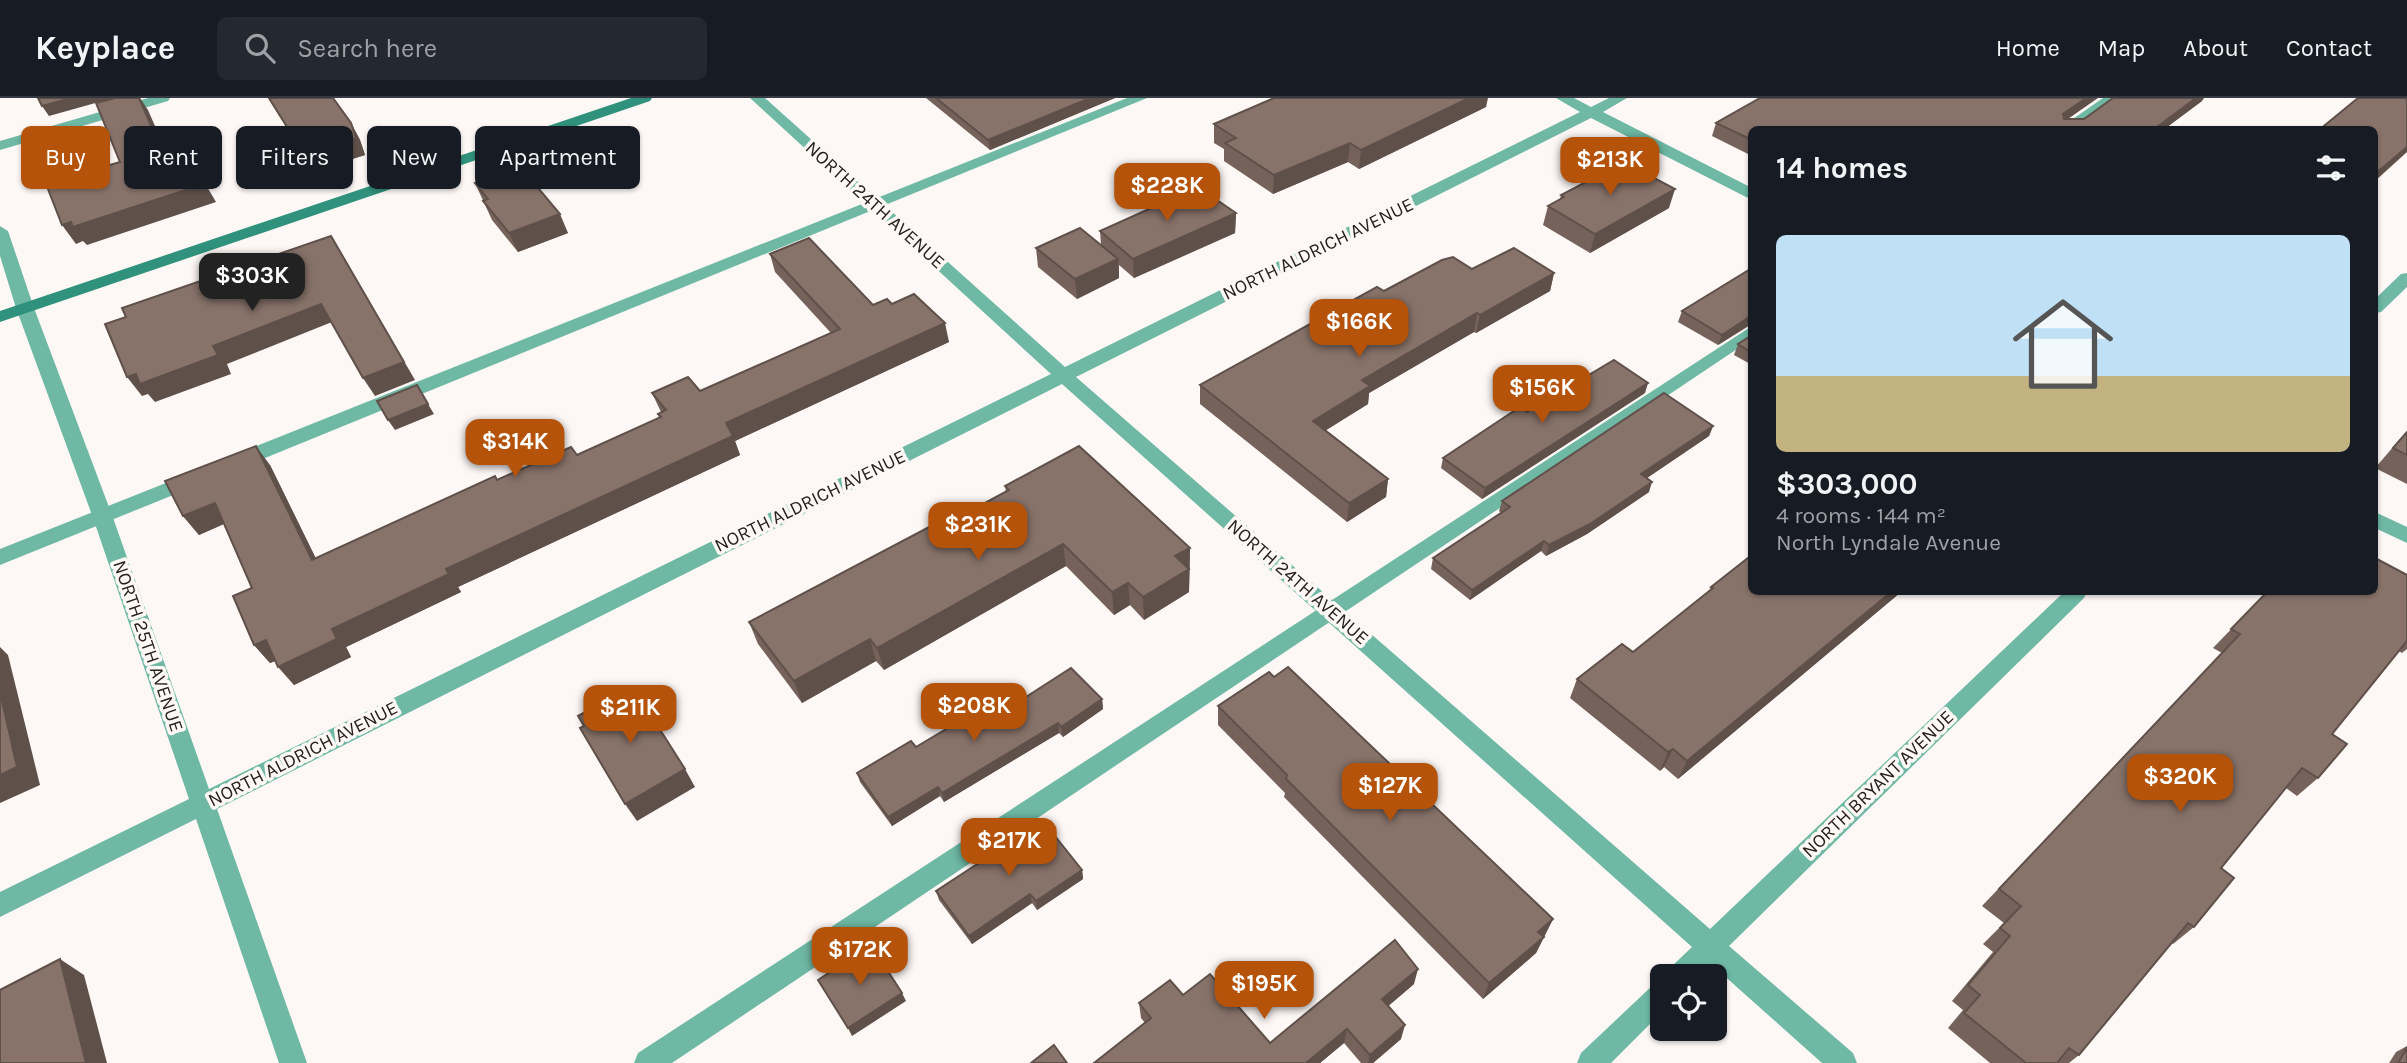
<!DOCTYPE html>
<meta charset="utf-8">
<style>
body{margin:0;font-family:Karla,sans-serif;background:#242831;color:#f1f3f6;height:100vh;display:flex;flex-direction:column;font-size:26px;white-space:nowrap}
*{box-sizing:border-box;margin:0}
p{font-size:23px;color:#9ea1a6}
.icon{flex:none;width:38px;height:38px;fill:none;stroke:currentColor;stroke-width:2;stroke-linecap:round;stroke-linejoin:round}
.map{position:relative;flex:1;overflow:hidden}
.sheet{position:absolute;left:1748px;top:28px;width:630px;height:469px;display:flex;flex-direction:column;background:#171b24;border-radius:10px;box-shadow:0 2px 5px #0004}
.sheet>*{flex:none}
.top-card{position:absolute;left:21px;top:28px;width:665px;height:63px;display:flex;gap:14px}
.tools{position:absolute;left:1650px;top:866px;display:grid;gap:14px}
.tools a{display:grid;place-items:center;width:77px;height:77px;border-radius:10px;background:#171b24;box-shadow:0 2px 5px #0004;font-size:35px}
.price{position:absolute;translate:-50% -60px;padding:0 16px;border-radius:14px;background:#b45309;color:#fff;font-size:23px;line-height:46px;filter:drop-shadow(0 2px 4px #0008)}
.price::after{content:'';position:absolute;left:50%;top:42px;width:21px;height:16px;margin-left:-10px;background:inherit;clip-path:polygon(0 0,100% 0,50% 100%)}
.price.active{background:#222;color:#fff}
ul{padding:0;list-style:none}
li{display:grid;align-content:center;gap:14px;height:371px;padding:0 28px}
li+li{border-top:2px solid #363941}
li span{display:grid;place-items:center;height:217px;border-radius:10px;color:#555}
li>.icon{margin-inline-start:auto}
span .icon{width:126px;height:126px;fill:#fffc;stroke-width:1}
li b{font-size:30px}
h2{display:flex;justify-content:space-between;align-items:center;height:84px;padding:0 28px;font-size:30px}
.pill{padding:0 24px;border-radius:10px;background:#171b24;box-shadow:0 2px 5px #0004;font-size:24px;line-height:63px}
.pill.active{background:#b45309;color:#fff}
header{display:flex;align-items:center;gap:42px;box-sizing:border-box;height:98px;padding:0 35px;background:#171b24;border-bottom:2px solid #363941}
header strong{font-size:33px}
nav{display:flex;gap:38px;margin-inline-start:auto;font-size:24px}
.search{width:490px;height:63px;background:#242831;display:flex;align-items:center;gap:18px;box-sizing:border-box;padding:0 24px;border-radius:10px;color:#9ea1a6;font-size:26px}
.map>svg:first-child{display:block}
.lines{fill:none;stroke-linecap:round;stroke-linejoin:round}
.lane{fill:#6eb8a4;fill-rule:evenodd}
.street{fill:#6eb8a4;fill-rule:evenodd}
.secondary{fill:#30927c;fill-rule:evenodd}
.wall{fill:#75635b}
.shaded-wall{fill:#5f504a}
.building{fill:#88736a;stroke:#5f504a;stroke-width:2}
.labels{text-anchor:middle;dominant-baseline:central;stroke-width:7;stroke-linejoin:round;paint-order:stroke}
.street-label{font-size:19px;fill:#29201d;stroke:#fdf8f6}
</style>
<header>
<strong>Keyplace</strong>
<div class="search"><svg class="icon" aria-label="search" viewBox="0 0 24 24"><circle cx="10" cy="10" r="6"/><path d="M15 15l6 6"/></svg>Search here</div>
<nav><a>Home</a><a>Map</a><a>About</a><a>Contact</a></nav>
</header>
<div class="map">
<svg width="2407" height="965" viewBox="0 0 2407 965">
<rect width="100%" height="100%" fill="#fdf8f6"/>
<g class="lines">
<!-- lane -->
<g class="lane">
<path d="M148,0H170L168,3L0,52V43Z"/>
<path d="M1127,0H1147L243,369H229L226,364L229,359Z"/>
<path d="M2103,0H2120L2075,32H2057Z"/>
<path d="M1752,228V241L672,965H634L638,955Z"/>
<path d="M196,373L203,375L206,380L203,385L0,467V451Z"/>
</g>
<!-- street -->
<g class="street">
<path d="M750,0H765L1065,269L1580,14L1556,0H1574L1591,9L1609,0H1627L1603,14L1752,90V101L1746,99L1591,20L1076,279L1710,831L2064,494H2087L2084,500L1729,848L1853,955L1857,965H1822L1711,866L1698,878H1667L1671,869L1692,849L1062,286L217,711L307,965H279L196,721L0,819V794L189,701L92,417L16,210L0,158V128L8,133L34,210L112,417L209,691L1051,276Z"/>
<path d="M2407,175V189L2381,214L2375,215V201L2401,176Z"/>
<path d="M2375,414L2407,429V445L2375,430Z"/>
<path d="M1662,883V914L1611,965H1577L1581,955L1653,887Z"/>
</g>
<!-- secondary -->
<path class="secondary" d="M631,0H652L650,3L0,224V213Z"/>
</g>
<!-- wall -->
<g class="wall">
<path d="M268,0H333L351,25L360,42L365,57L314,73Z"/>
<path d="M926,0H1115L990,52Z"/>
<path d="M2202,3L2163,32H1752V58L1712,38L1716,25L2084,21Z"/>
<path d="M1486,9L1359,71L1348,64L1273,96L1224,63V51L1214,45V26Z"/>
<path d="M475,85L530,87L568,135L518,154L492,122Z"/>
<path d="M1561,97L1669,110L1590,155L1543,127L1548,108L1560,101Z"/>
<path d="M1236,115L1235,135L1134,180L1119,167V180L1077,201L1038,169L1036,150L1101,147L1100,133Z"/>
<path d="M770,156L873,207L892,206L949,244L735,343L740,357L458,489L461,494L346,549L351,559L294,587L276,563L270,565L254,547L252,490L224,426L199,437L183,418L270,367L316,461L497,382L577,357L659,320L658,316L661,314L652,295L700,293L831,235L775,174Z"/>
<path d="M1752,170V226L1718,247L1678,224L1682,213Z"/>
<path d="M1472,171L1554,175L1550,193L1476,235L1474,234L1369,295L1368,306L1326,332L1388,381L1386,399L1347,424L1200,306V287Z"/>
<path d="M1752,237V267L1734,257L1738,246Z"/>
<path d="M1645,295L1482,401L1441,370L1443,360Z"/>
<path d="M1713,328L1709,338L1647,380L1649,394L1587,436L1546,458L1541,453L1470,502L1431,471L1433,460L1501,415L1499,413L1502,403Z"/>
<path d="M2407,333V386L2375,370Z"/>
<path d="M1005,388L1190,450L1189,494L1144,522L1130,507L1114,517L1066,468L884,572L876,563L802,605L758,546L749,524L935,432L1006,394Z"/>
<path d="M2407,477V551L2402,555L2399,553L2332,636L2318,680L2297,698L2286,690L2221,770L2194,829L2173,846L2172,845L2079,957L2069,965H1990L1948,930L1963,912L1952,903L1993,854L1983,846L2004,825L1982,808L2222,555L2213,550L2267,494Z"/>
<path d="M1711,489L1752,494H1901L1678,681L1664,669L1660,673L1570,600L1577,581L1633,554L1709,494Z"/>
<path d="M1102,601L1103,611L1063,639L1059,635L944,704L940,698L892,728L860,684L857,675L916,649L998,617Z"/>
<path d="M1218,608L1553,821L1536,855L1483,901L1284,699L1285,695L1218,627Z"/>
<path d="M1082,772L1083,781L1037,812L1032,805L972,846L939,802L936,793Z"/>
<path d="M1414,886L1388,908L1401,941L1373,965H1361L1344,945L1320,965L1145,925L1141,920L1139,905L1183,897L1270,945Z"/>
<path d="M2407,948V965H2389L2396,954Z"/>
</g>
<!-- shaded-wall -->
<g class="shaded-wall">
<path d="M71,0H139L103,10L99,4L49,18L42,8Z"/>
<path d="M139,0H140L148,12L176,76L164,57Z"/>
<path d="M1090,0H1115L990,52L988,42Z"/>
<path d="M1469,0H1488L1486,9L1359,71L1361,52Z"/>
<path d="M2086,0H2098L2055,30L2063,16Z"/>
<path d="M2196,0H2204L2202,3L2163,32H2153Z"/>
<path d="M351,25L360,42L365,57L314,73L304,56Z"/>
<path d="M1350,45L1348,64L1273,96L1274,77Z"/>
<path d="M2407,49V54L2375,83V76Z"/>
<path d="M185,52L196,70L216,104L87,147L83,143L76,146L62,127Z"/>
<path d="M1675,91L1669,110L1590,155L1595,136Z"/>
<path d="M1236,115L1235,135L1134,180L1133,161Z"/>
<path d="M560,116L568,135L518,154L509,135Z"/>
<path d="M331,138L415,282L375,298L363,280Z"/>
<path d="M1118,161L1119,180L1077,201L1075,181Z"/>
<path d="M1554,175L1550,193L1476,235L1480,217Z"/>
<path d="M321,206L332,224L227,266L231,276L155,304L148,296L142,298L127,279L213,248Z"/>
<path d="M1477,215L1474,234L1369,295L1368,306L1312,341L1313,323L1362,282Z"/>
<path d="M1752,217L1751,226L1718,247L1722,237Z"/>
<path d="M945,225L949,244L735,343L740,357L458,489L461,494L346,549L351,559L294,587L278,569L332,531L726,325Z"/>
<path d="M1648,285L1645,295L1482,401L1485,390Z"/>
<path d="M428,306L434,316L395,332L388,322Z"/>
<path d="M1713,328L1709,338L1638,386L1641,376Z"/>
<path d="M256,348L270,367L326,481L312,462Z"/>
<path d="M1388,381L1386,399L1347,424L1349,405Z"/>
<path d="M1652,384L1649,394L1587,436L1546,458L1549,447Z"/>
<path d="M215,405L230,423L199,437L183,418Z"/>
<path d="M1544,443L1541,453L1470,502L1472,492Z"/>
<path d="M1063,446L1066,468L884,572L877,550Z"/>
<path d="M1190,450L1189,494L1144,522L1143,499L1175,458Z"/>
<path d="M1128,485L1130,507L1114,517L1112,494Z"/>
<path d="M1891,494H1901L1678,681L1687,663Z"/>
<path d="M870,541L876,563L802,605L794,583Z"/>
<path d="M266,542L282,560L270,565L254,547Z"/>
<path d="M0,549L8,557L40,687L0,705Z"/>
<path d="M1102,601L1103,611L1063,639L1061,629Z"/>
<path d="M1058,625L1059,635L944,704L942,695Z"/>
<path d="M1673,651L1664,669L1660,673L1668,654Z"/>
<path d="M685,671L695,689L637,723L625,706Z"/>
<path d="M938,689L940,698L892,728L888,719Z"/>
<path d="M1082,772L1083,781L1037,812L1036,803Z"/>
<path d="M1030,796L1032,805L972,846L969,838Z"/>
<path d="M1553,821L1545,837L1540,842L1544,839L1536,855L1483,901L1489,885L1538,834Z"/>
<path d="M60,861L84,877L107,965H86Z"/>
<path d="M1418,871L1414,886L1379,916L1382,901Z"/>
<path d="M902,895L906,903L852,938L848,930Z"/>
<path d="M1405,927L1401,941L1373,965H1368L1370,957Z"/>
<path d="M1347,931L1344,945L1320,965H1306Z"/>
</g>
<!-- building -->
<g class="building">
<path d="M38,0H71L42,8Z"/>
<path d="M115,0H139L164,57L185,52L204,86L73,129L71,124L62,127L46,86L120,64L96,5Z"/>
<path d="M269,0H333L351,25L356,40L304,56Z"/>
<path d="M936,0H1090L988,42Z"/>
<path d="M1274,0H1469L1361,52L1350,45L1274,77L1225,45L1236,40L1214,26Z"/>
<path d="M1760,0H2086L2063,16L2064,21H2084L2113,0H2196L2153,32H1752V42L1716,25Z"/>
<path d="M2358,0H2404L2407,1V49L2375,76V32H2319Z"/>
<path d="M1624,64L1675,91L1595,136L1548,108L1564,99L1561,97Z"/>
<path d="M516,71L530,87L534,85L560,116L509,135L483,103L488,101L475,85Z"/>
<path d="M1198,89L1236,115L1133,161L1100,133Z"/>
<path d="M1080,130L1118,161L1075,181L1036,150Z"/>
<path d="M331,138L404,264L363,280L321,206L213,248L218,257L140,286L136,276L127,279L105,226L126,219L122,210Z"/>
<path d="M809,140L873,207L887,201L892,206L914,196L945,225L726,325L733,338L446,471L449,476L332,531L337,541L278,569L266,542L254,547L233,498L252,490L215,405L183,418L165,383L256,348L312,462L495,378L497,382L571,349L577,357L661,319L658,316L666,312L652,295L688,279L700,293L840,231L770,156Z"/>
<path d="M1514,150L1554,175L1480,217L1477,215L1362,282L1370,288L1313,323L1388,381L1349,405L1200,287L1377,189L1384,193L1442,162L1453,159L1472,171Z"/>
<path d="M1752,170V217L1722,237L1682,213Z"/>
<path d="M1752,237V255L1738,246Z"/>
<path d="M1614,262L1648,285L1485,390L1443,360L1520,309L1527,314Z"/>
<path d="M417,287L428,306L388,322L377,303Z"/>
<path d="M1664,295L1713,328L1641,376L1652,384L1590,426L1549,447L1544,443L1472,492L1433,460L1510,409L1502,403Z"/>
<path d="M2407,334V357L2393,350Z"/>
<path d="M1079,348L1190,450L1175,458L1189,471L1143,499L1128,485L1112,494L1063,446L877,550L870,541L794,583L749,524L931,428L935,432L1009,392L1005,388Z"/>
<path d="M1748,460L1752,462V494H1891L1687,663L1673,651L1668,654L1577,581L1622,546L1633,554L1713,490L1711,489Z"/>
<path d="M2375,460L2407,477V543L2332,636L2347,646L2318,680L2302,670L2221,770L2234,780L2194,829L2188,825L2079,957L2069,950L2057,965H2026L1964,915L1980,897L1968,887L2010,838L2000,830L2021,808L1999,791L2240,536L2231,531L2267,494H2375Z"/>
<path d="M1288,569L1553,821L1538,834L1544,839L1489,885L1286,681L1287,677L1218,608L1269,574L1274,579Z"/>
<path d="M1071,570L1102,601L1061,629L1058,625L942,695L938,689L888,719L857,675L911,643L916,649L988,606L998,617Z"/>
<path d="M628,591L634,599L638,597L685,671L625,706L580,630L584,628L578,618Z"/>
<path d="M0,594L17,669L0,677Z"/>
<path d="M1043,723L1082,772L1036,803L1030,796L969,838L936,793Z"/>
<path d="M1395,842L1418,871L1382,901L1405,927L1370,957L1347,931L1306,965H1094L1151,920L1139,905L1170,882L1183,897L1210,876L1270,945Z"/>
<path d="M871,847L902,895L848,930L818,882Z"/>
<path d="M60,861L86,965H0V892Z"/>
<path d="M1054,947L1067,965H1031Z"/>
<path d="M2407,950V965H2398Z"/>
</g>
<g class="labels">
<!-- street labels -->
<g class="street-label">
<text transform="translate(875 107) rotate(42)">NORTH 24TH AVENUE</text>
<text transform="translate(1318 151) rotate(-26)">NORTH ALDRICH AVENUE</text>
<text transform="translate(810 403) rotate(-26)">NORTH ALDRICH AVENUE</text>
<text transform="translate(1298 484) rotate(41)">NORTH 24TH AVENUE</text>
<text transform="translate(148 548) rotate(71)">NORTH 25TH AVENUE</text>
<text transform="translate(303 656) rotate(-27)">NORTH ALDRICH AVENUE</text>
<text transform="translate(1878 686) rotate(-44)">NORTH BRYANT AVENUE</text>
</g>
</g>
</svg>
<div class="tools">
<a><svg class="icon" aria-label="locate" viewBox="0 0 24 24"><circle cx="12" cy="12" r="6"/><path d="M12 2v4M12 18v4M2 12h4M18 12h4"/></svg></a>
</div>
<b class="price" style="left:1610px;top:99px">$213K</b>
<b class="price" style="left:1167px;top:125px">$228K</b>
<b class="price active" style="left:252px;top:215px">$303K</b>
<b class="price" style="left:1359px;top:261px">$166K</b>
<b class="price" style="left:1542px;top:327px">$156K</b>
<b class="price" style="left:515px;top:381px">$314K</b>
<b class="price" style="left:978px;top:464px">$231K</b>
<b class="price" style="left:974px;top:645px">$208K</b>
<b class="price" style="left:630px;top:647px">$211K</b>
<b class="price" style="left:2180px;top:716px">$320K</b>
<b class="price" style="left:1390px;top:725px">$127K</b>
<b class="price" style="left:1009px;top:780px">$217K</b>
<b class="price" style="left:860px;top:889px">$172K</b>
<b class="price" style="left:1264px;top:923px">$195K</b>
<div class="top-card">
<a class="pill active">Buy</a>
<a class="pill">Rent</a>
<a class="pill">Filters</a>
<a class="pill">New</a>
<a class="pill">Apartment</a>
</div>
<section class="sheet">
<h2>14 homes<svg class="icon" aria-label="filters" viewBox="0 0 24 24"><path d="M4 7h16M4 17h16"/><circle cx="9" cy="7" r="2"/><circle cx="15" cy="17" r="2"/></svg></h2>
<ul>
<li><span style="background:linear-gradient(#bfe0f5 65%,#c2b280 0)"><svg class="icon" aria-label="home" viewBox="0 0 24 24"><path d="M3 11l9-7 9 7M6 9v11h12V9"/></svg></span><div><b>$303,000</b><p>4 rooms · 144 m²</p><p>North Lyndale Avenue</p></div></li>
</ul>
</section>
</div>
